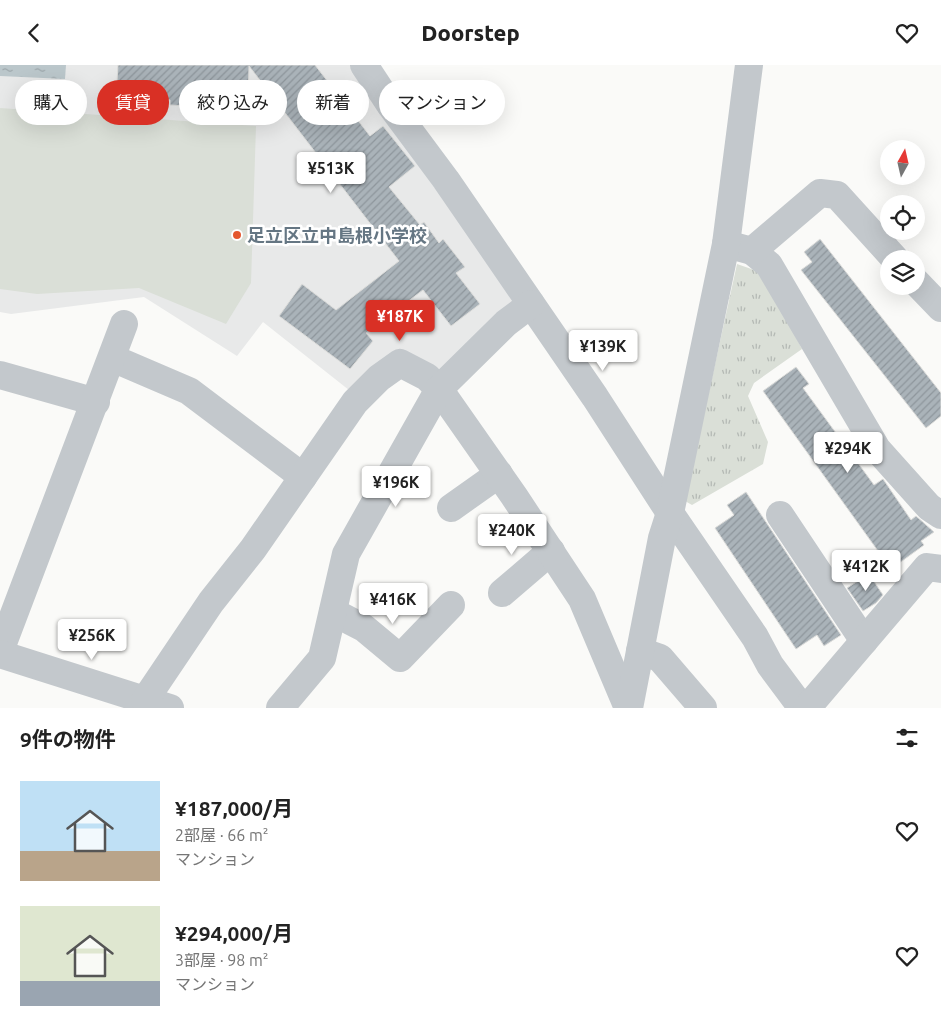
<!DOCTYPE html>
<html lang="ja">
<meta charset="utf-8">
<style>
body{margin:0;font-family:Ubuntu,"Noto Sans JP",sans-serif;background:#f2f2f2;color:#222;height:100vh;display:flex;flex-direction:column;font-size:19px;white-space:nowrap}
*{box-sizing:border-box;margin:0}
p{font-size:16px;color:#767676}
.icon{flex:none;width:28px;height:28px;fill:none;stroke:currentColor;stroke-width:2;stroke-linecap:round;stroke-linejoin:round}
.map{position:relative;height:643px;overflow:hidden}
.sheet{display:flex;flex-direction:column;background:#fff;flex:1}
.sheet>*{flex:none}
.guide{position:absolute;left:15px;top:15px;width:500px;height:45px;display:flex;gap:10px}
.needle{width:32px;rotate:8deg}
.buttons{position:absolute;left:880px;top:75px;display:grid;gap:10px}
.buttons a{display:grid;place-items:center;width:45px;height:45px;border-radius:50%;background:#fff;box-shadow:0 5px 20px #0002;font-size:25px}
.price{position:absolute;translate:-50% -42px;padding:0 11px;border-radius:5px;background:#fff;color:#222;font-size:16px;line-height:32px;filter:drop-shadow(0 1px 2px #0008)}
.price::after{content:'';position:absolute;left:50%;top:30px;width:15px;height:11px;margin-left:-8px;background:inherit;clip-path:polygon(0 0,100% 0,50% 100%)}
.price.active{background:#d93025;color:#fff}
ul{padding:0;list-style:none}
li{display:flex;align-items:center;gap:15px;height:125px;padding:0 20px}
li span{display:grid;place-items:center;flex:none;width:140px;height:100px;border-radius:0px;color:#555}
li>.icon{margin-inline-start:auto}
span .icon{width:60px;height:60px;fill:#fffc;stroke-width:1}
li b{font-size:21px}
h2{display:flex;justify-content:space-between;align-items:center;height:60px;padding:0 20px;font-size:21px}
.pill{padding:0 18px;border-radius:22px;background:#fff;box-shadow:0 5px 20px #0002;font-size:18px;line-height:45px}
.pill.active{background:#d93025;color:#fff}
header{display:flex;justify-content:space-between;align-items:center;height:65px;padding:0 20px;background:#fff;font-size:22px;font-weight:800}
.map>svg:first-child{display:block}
.built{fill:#e8e9e9}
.grass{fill:url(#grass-tufts)}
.pitch{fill:#dadfd7}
.water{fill:url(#water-ripples)}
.building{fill:url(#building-hatch);stroke:#dcdcda}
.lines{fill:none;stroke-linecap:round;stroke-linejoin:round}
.minor{stroke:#c3c8cc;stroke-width:28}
.poi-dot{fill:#e4572e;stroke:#fff;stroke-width:2}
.labels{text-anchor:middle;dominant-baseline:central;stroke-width:5;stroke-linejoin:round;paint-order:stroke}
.poi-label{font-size:18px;font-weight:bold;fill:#657683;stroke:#fff;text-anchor:start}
</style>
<header><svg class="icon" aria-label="back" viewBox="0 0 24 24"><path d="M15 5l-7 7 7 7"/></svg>Doorstep<svg class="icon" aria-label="heart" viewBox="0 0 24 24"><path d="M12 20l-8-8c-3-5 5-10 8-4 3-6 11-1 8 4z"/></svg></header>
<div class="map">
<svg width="941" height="643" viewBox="0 0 941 643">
<defs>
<pattern id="grass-tufts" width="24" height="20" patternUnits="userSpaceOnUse" patternTransform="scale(1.25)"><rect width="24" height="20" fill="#dadfd7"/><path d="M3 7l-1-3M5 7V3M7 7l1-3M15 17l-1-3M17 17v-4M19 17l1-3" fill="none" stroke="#b4b9b4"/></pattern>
<pattern id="water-ripples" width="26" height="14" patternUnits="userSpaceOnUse" patternTransform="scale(1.25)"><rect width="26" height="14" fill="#bbc7cb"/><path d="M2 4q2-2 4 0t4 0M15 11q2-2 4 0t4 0" fill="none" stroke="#9ca6aa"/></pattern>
<pattern id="building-hatch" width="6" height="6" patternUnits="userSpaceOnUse" patternTransform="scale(1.25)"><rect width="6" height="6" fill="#aab3b9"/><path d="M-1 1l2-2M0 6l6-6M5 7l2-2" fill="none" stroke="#8e969c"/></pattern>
</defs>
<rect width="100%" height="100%" fill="#fafaf8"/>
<!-- built -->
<path class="built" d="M0,0H356L515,232L513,243L443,311L400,289L354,329L263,257L237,291L144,232L11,249L0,247Z"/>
<!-- grass -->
<path class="grass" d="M737,199L763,208L802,284L754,318L748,331L768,377L763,399L692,440L685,436Z"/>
<!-- pitch -->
<path class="pitch" d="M0,43L256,61L251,218L226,259L139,223L37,229L0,224Z"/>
<!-- water -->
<path class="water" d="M0,0H66L65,14L0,11Z"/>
<!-- building -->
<g class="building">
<path d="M118,0H315L370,71L383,61L415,101L389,122L420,160L424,157L439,178L443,174L465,202L456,208L480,239L451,261L423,225L366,268L373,276L350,304L279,251L302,219L336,245L399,196L249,1L248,39L210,37L209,42L170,40V35L116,31Z"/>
<path d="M820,174L941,328V351L926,363L801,205L812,197L804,187Z"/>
<path d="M796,302L809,319L803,323L874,420L883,414L911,455L916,451L934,467L921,476L924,480L891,504L763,326Z"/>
<path d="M746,427L841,570L824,581L817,570L796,584L715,463L734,450L727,440Z"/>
<path d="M869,509L883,530L876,538L863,546L847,523Z"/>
</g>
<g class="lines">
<!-- minor -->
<g class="minor">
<path d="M364,0L391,41L446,115L595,332L670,448L755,572L770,600L802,643"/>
<path d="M726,179L752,186L769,200L877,384L929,442L941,450"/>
<path d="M752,186L820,128L837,130L895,194"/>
<path d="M916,217L941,243"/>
<path d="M112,293L189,326L303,412"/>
<path d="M0,310L96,337"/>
<path d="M451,443L499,409"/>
<path d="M780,450L864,576"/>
<path d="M502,528L551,486"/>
<path d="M333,547L364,563L400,593L451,540"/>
<path d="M0,586L124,259"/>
<path d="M640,586L660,593L703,643"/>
<path d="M0,589L170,643"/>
<path d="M145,635L211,537L253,484L355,337L379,313L400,298L427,312L439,324L514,431L582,534L628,643"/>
<path d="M280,643L322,593L346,489L439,324L506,258L531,239"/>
<path d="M629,643L662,473L670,448L726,179L749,0"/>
<path d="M807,643L927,502L941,504"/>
</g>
</g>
<!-- markers -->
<circle class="poi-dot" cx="237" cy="170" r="5"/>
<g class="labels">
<!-- poi labels -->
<g class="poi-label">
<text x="247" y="170">足立区立中島根小学校</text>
</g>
</g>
</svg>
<div class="buttons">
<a><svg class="needle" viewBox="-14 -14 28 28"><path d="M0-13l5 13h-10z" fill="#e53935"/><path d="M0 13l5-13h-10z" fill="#767676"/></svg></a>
<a><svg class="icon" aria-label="locate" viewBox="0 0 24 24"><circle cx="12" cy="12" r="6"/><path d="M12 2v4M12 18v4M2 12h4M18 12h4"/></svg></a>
<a><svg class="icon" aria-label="layers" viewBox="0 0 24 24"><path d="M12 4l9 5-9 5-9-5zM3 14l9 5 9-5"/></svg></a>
</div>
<b class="price" style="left:331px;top:129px">¥513K</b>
<b class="price active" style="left:400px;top:277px">¥187K</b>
<b class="price" style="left:603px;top:307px">¥139K</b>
<b class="price" style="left:848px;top:409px">¥294K</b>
<b class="price" style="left:396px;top:443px">¥196K</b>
<b class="price" style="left:512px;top:491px">¥240K</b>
<b class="price" style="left:866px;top:527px">¥412K</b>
<b class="price" style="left:393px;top:560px">¥416K</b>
<b class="price" style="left:92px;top:596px">¥256K</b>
<div class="guide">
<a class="pill">購入</a>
<a class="pill active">賃貸</a>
<a class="pill">絞り込み</a>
<a class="pill">新着</a>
<a class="pill">マンション</a>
</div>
</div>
<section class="sheet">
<h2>9件の物件<svg class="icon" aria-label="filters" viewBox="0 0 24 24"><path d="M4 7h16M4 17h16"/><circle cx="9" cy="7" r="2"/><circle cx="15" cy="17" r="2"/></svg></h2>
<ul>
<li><span style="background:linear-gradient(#bfe0f5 70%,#b9a48a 0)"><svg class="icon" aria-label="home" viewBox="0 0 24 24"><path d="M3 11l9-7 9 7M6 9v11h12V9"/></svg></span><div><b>¥187,000/月</b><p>2部屋 · 66 m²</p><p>マンション</p></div><svg class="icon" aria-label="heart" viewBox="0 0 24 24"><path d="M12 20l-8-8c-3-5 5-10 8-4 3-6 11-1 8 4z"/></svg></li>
<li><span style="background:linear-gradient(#dfe7d0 75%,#9aa5b1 0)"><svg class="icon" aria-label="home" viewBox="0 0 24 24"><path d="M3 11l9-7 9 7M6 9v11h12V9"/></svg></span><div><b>¥294,000/月</b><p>3部屋 · 98 m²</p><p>マンション</p></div><svg class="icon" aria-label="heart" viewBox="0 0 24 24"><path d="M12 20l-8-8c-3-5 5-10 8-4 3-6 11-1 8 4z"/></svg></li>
</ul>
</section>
